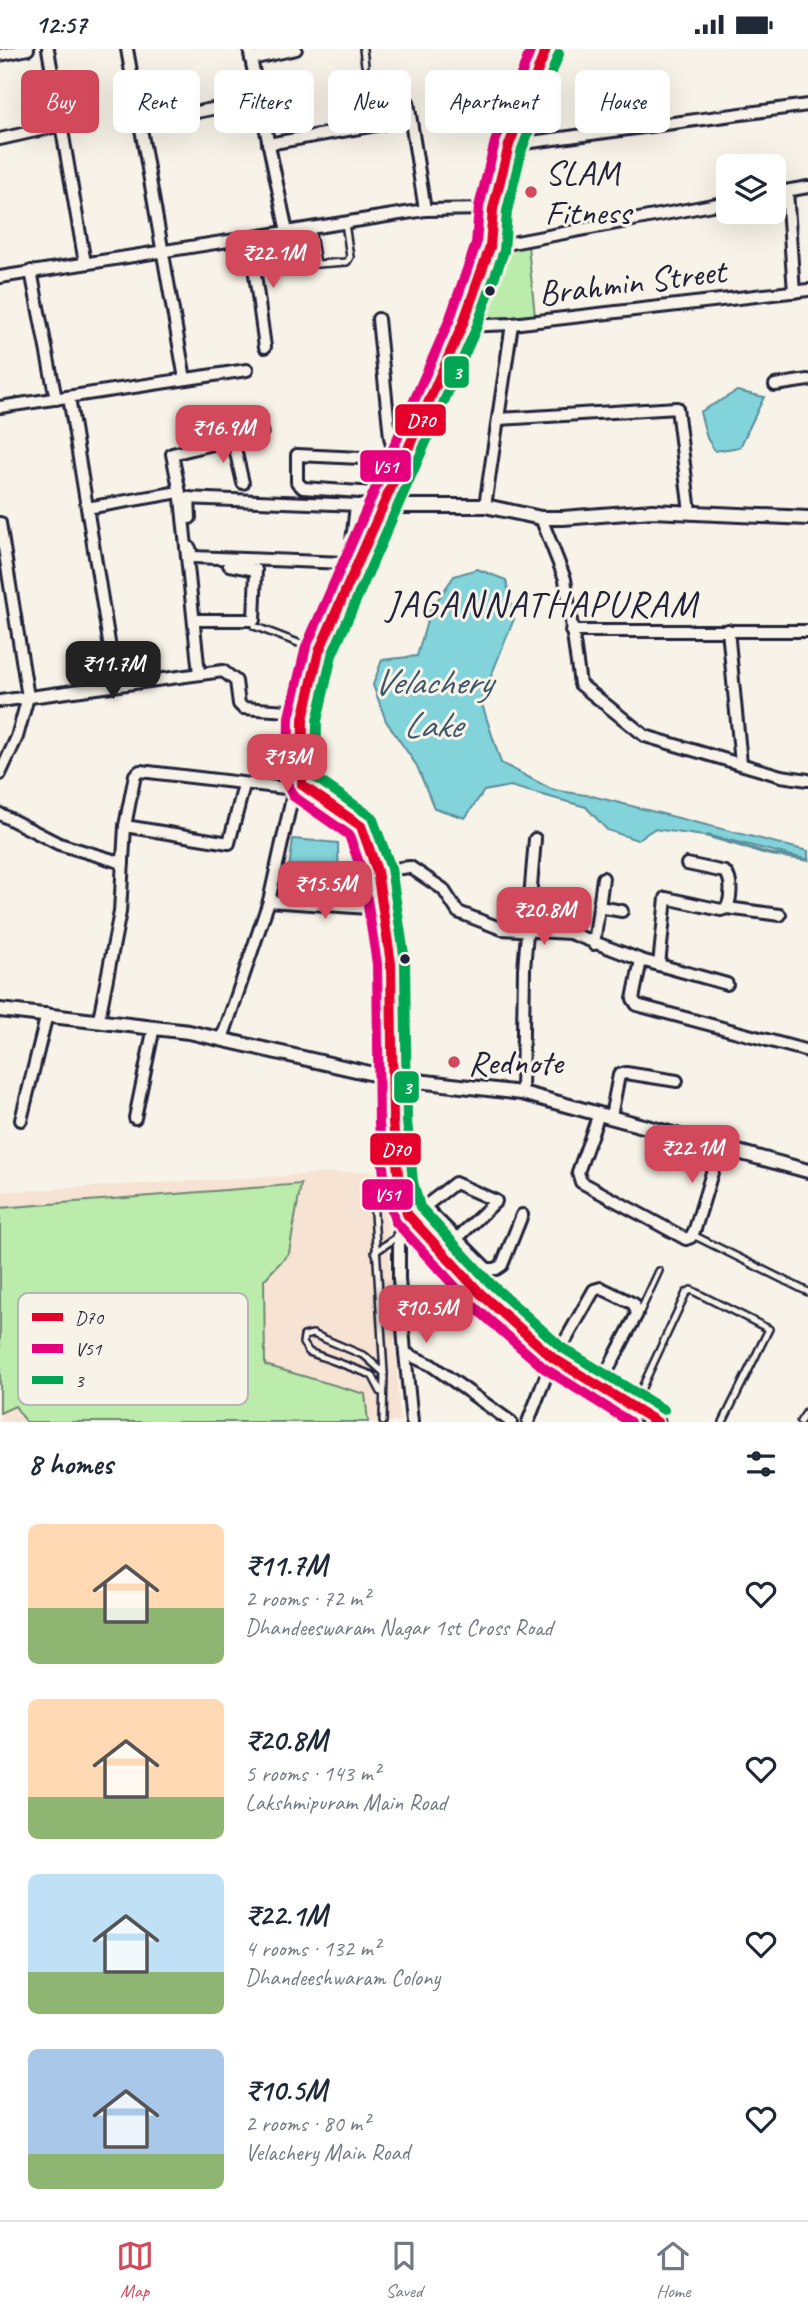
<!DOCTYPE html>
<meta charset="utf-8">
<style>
body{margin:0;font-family:Caveat,sans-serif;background:#f6f6f7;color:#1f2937;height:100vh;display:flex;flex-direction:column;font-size:26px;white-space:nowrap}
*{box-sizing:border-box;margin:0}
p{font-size:23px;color:#747a83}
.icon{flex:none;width:38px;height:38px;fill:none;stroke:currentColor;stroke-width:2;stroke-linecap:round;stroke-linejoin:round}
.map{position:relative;height:1373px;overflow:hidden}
.sheet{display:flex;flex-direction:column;background:#fff;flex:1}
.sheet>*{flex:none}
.banner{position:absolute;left:21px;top:21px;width:766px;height:63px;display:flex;gap:14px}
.controls{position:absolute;left:716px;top:105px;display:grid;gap:14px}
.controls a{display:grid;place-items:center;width:70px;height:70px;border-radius:10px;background:#fff;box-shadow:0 7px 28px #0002;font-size:35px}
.price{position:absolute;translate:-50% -60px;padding:0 16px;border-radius:14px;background:#d1495b;color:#fff;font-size:23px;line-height:46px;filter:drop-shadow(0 2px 4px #0008)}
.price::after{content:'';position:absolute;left:50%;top:42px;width:21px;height:16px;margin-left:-10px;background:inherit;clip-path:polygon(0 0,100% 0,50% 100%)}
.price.selected{background:#222;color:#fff}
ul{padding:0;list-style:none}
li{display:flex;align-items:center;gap:21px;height:175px;padding:0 28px}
li span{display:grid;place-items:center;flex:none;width:196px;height:140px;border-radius:10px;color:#555}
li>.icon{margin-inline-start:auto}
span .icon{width:84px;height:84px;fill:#fffc;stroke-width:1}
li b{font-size:30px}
h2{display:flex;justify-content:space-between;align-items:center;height:84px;padding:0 28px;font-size:30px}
.tag{padding:0 24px;border-radius:10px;background:#fff;box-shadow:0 7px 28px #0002;font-size:24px;line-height:63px}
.tag.selected{background:#d1495b;color:#fff}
.status{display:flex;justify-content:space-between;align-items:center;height:49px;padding:0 35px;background:#fff;direction:ltr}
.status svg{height:19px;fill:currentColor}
.dock{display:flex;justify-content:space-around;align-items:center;height:98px;border-top:2px solid #e0e1e3;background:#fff;font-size:19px;color:#747a83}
.dock a{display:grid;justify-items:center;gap:4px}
.dock .selected{color:#d1495b}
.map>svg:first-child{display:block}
.built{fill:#f6e3d4}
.green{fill:#bbecab;stroke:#6e8773;stroke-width:2}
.water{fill:#82d4da;stroke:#5c8d9a;stroke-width:2}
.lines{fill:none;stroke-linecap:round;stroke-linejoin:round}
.stream{stroke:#5c8d9a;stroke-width:3.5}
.service-casing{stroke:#22223b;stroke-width:10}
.minor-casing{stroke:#22223b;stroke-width:16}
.tertiary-casing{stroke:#22223b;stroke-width:18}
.secondary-casing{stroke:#22223b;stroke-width:19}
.service{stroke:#f7f3e8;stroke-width:5}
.minor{stroke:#f7f3e8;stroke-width:10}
.tertiary{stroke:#f7f3e8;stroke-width:12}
.secondary{stroke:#f7f3e8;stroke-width:14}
.bus-1-casing{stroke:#f7f3e8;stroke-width:16}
.bus-2-casing{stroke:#f7f3e8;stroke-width:16}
.bus-3-casing{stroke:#f7f3e8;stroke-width:16}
.bus-1{stroke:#e4002b;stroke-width:10}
.bus-2{stroke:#e5007d;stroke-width:10}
.bus-3{stroke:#00a651;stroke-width:10}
.poi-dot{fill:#d1495b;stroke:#f7f3e8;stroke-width:2.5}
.bus-dot{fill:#22223b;stroke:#f7f3e8;stroke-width:2.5}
.labels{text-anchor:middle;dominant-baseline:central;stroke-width:6;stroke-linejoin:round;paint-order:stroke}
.poi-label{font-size:35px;fill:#22223b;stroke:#f7f3e8;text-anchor:start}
.street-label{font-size:35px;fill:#22223b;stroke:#f7f3e8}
.neighbourhood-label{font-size:37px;letter-spacing:2px;fill:#22223b;stroke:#f7f3e8}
.water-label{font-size:37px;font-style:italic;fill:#3f576b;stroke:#f7f3e8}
.key{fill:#f7f3e8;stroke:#b7b4b4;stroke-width:2}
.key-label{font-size:19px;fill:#22223b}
.line-badge{stroke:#f7f3e8;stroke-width:2.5}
.badge-label{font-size:19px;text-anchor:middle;font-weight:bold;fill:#fff}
</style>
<div class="status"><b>12:57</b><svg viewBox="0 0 49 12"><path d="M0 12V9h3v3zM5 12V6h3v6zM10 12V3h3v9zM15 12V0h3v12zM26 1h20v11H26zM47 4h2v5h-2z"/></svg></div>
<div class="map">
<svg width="808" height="1373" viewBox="0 0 808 1373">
<rect width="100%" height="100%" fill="#f7f3e8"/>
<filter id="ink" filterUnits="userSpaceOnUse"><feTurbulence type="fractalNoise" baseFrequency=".0143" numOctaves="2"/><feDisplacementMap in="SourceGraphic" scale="14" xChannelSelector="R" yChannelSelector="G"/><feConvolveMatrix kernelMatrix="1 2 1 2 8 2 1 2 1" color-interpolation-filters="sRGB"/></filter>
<g filter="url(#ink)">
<!-- built -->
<path class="built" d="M384,1121L400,1373H0V1143Z"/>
<!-- green -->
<g class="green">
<path d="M528,197L535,267L467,272L493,202Z"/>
<path d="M301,1135L289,1204L264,1231L265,1316L365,1345L368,1373H26L15,1357L0,1364V1159Z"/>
</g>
<!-- water -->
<g class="water">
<path d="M737,342L764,348L740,398L715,402L707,389L700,363Z"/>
<path d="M477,520L506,531L514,570L481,652L501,714L553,741L592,747L808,802V811L725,790L654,780L637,791L607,781L586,758L510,737L484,742L465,769L434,759L417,717L386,672L373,636L382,611L417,607L430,562L454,527Z"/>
<path d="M293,790L338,794L339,847L286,841Z"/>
</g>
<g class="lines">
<!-- stream -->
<path class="stream" d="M708,787L769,805L808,811"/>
<!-- service casing -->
<g class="service-casing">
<g id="service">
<path d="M363,0L365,16"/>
<path d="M311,179L317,215L347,213L350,208L345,174"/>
<path d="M254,577L319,602"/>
<path d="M372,1132L384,1324L383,1373"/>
<path d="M693,1186L808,1243"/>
<path d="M375,1203L397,1188"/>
<path d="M639,1265L659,1222"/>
<path d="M381,1343L372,1326L309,1303L303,1294L304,1287L313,1285L365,1307L384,1324"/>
<path d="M633,1358L686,1244L691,1241L769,1280L723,1373"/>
<path d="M800,1373L808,1361"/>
</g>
</g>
<!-- minor casing -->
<g class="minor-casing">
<g id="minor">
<path d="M48,0L85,214"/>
<path d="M127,0L185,330"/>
<path d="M249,0L287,183"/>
<path d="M0,6L28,0"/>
<path d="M251,10L296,0"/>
<path d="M408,53L425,161"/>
<path d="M141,74L258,51"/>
<path d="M0,90L62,76"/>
<path d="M268,95L410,70"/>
<path d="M509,96L808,56"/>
<path d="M787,142L794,243"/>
<path d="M774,144L808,138"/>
<path d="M250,189L265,298"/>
<path d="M490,198L728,153"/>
<path d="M31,222L56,350"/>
<path d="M0,228L425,161L493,160"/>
<path d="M378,270L390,388L392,396L406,406"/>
<path d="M462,277L512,275L808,241"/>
<path d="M775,336L808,331"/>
<path d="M69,348L116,636"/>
<path d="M0,358L247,321"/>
<path d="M499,370L677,359L690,463"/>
<path d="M233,391L243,434"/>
<path d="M389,445L303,439L297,433V406L404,411"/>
<path d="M184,449L384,457"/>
<path d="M189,449L190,469"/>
<path d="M485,457L512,275"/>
<path d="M87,459L179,443"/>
<path d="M541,469L565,530L580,635L645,687L781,727L808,731"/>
<path d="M0,474L28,648L17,688L0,725"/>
<path d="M190,499L192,508L345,514L350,511L356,456"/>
<path d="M194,571H254L256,521L229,516"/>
<path d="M728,581L741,714"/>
<path d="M571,582H808"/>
<path d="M199,625L181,449L172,405L262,383"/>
<path d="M0,652L223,622L236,632L239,655L243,659L304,663"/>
<path d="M0,765L59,795L123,814"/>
<path d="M125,777L229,794L244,736"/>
<path d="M377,822L410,818L443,840L458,863L502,880L570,884L641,911L727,935"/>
<path d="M269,852L383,860"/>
<path d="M599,858L622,862"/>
<path d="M727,859L780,866"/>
<path d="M594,895L603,829"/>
<path d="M641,911L633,950L637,956L808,1002"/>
<path d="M659,916L666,849L721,861L727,859C731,849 733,831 725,823L687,815"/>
<path d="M99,970L120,863L125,777L135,726L140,722L294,740L302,736"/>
<path d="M222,990L269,852L294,740"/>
<path d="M522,1044L524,920L535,790"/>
<path d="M599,1065L578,1123L581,1133L686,1190L691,1188L695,1180L720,1097"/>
<path d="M611,1067L619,1026L626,1024L677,1032"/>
<path d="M135,1069L154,978"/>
<path d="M21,1071L47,965"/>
<path d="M425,1158L487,1220H496L502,1216L522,1166"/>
<path d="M410,1169L455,1134L496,1152L441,1205"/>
<path d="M412,1173L399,1186V1230L405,1304L431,1316L511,1373"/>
<path d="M405,1304L412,1373"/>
<path d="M555,1310L594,1241L601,1239L634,1255L637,1265L599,1338"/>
<path d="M528,1373L553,1309"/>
</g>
</g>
<!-- tertiary casing -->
<g class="tertiary-casing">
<g id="tertiary">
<path d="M384,457H485L541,469H563L652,462L808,469"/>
<path d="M0,961L189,983L391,1029L522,1044L808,1122"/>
</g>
</g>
<!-- secondary casing -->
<g class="secondary-casing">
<path id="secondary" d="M546,0L509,96L493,160L490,198L462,277L319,602L303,670L302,736L361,777L377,822L391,914L393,1073L399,1135L407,1165L441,1205L480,1244L553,1309L657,1373"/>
</g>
<!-- service -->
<use href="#service" class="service"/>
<!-- minor -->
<use href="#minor" class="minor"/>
<!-- tertiary -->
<use href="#tertiary" class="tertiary"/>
<!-- secondary -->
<use href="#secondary" class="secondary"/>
<!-- bus-1 casing -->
<g class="bus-1-casing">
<path id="bus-1" d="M546,0L509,96L493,160L490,198L462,277L319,602L303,670L302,736L361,777L377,822L391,914L393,1073L399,1135L407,1165L480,1244L553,1309L657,1373"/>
</g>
<!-- bus-2 casing -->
<g class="bus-2-casing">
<path id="bus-2" d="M531,0L495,93L479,158L476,195L449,272L306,598L289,668L288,737L293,747L349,786L363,825L377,915L379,1074L385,1137L395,1172L470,1254L544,1319L630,1373"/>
</g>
<!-- bus-3 casing -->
<g class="bus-3-casing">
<path id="bus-3" d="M559,5L522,100L507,162L504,202L475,282L332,606L317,672L316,729L372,768L391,819L405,912L407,1072L413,1133L420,1158L490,1234L561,1298L664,1361"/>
</g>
<!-- bus-1 -->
<use href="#bus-1" class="bus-1"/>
<!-- bus-2 -->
<use href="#bus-2" class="bus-2"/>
<!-- bus-3 -->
<use href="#bus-3" class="bus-3"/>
</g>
</g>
<!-- markers -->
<g class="poi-dot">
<circle cx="531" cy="143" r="7"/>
<circle cx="454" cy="1013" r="7"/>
</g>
<g class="bus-dot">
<circle cx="490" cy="242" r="6"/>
<circle cx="405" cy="910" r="6"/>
</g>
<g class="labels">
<!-- poi labels -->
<g class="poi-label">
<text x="545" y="123">SLAM<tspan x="545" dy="40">Fitness</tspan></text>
<text x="468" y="1013">Rednote</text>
</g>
<!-- street labels -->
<g class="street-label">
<text transform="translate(632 233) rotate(-7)">Brahmin Street</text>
</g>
<!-- neighbourhood labels -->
<g class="neighbourhood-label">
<text x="542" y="554">JAGANNATHAPURAM</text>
</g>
<!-- water labels -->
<g class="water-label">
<text x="432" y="632">Velachery<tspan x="432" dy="43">Lake</tspan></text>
</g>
</g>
<!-- legend -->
<rect x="18" y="1244" width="230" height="112" rx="10" class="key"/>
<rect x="32" y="1264" width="31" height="8" fill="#e4002b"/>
<rect x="32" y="1295" width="31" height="9" fill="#e5007d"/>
<rect x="32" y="1327" width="31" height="8" fill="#00a651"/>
<g class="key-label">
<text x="75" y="1275">D70</text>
<text x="75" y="1306">V51</text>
<text x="75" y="1338">3</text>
</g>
<g class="line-badge">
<rect x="443" y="306" width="27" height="34" rx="7" fill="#00a651"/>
<rect x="394" y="354" width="53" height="34" rx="7" fill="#e4002b"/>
<rect x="359" y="400" width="53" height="34" rx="7" fill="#e5007d"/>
<rect x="393" y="1021" width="27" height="34" rx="7" fill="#00a651"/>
<rect x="369" y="1083" width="53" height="34" rx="7" fill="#e4002b"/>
<rect x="361" y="1129" width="53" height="33" rx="7" fill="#e5007d"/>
</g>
<g class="badge-label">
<text x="457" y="330">3</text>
<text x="421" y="378">D70</text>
<text x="385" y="424">V51</text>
<text x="407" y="1045">3</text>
<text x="396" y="1107">D70</text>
<text x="387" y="1152">V51</text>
</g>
</svg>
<div class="controls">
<a><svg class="icon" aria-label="layers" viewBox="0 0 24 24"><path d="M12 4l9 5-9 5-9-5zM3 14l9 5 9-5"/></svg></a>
</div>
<b class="price" style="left:273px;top:241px">₹22.1M</b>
<b class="price" style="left:223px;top:416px">₹16.9M</b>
<b class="price selected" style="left:113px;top:652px">₹11.7M</b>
<b class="price" style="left:287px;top:745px">₹13M</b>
<b class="price" style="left:325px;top:872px">₹15.5M</b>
<b class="price" style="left:544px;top:898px">₹20.8M</b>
<b class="price" style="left:692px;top:1136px">₹22.1M</b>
<b class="price" style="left:426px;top:1296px">₹10.5M</b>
<div class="banner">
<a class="tag selected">Buy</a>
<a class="tag">Rent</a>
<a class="tag">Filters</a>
<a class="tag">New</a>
<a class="tag">Apartment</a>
<a class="tag">House</a>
</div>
</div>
<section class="sheet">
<h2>8 homes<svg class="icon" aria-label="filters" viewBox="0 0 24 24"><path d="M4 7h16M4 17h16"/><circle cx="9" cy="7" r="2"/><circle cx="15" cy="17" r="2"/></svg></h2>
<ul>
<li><span style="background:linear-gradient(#ffd9b3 60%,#8fb573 0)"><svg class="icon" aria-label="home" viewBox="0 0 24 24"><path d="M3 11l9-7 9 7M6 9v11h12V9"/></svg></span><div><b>₹11.7M</b><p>2 rooms · 72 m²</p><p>Dhandeeswaram Nagar 1st Cross Road</p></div><svg class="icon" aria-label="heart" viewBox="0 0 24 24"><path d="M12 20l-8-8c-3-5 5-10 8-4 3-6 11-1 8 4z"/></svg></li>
<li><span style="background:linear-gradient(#ffd9b3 70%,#8fb573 0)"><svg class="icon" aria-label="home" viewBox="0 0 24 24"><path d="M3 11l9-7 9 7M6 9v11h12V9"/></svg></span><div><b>₹20.8M</b><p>5 rooms · 143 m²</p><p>Lakshmipuram Main Road</p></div><svg class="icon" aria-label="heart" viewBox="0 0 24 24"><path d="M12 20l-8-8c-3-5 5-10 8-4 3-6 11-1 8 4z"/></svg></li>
<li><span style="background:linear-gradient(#bfe0f5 70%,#8fb573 0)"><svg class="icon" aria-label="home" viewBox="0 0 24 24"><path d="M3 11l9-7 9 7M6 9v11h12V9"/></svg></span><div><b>₹22.1M</b><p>4 rooms · 132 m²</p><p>Dhandeeshwaram Colony</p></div><svg class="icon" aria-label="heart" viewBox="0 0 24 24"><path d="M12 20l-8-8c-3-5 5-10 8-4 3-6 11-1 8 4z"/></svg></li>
<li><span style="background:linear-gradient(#a9c7e8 75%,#8fb573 0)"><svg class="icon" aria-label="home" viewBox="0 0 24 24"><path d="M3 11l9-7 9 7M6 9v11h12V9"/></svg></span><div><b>₹10.5M</b><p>2 rooms · 80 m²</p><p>Velachery Main Road</p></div><svg class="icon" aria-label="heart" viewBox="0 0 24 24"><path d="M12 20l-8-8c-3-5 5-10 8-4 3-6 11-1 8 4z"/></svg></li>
</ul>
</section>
<nav class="dock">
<a class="selected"><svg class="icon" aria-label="map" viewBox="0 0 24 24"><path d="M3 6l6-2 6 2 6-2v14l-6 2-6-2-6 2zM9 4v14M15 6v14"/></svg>Map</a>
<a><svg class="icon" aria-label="saved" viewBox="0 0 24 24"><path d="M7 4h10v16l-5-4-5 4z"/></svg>Saved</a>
<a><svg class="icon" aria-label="home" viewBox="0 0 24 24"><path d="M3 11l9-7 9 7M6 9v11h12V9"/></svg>Home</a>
</nav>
